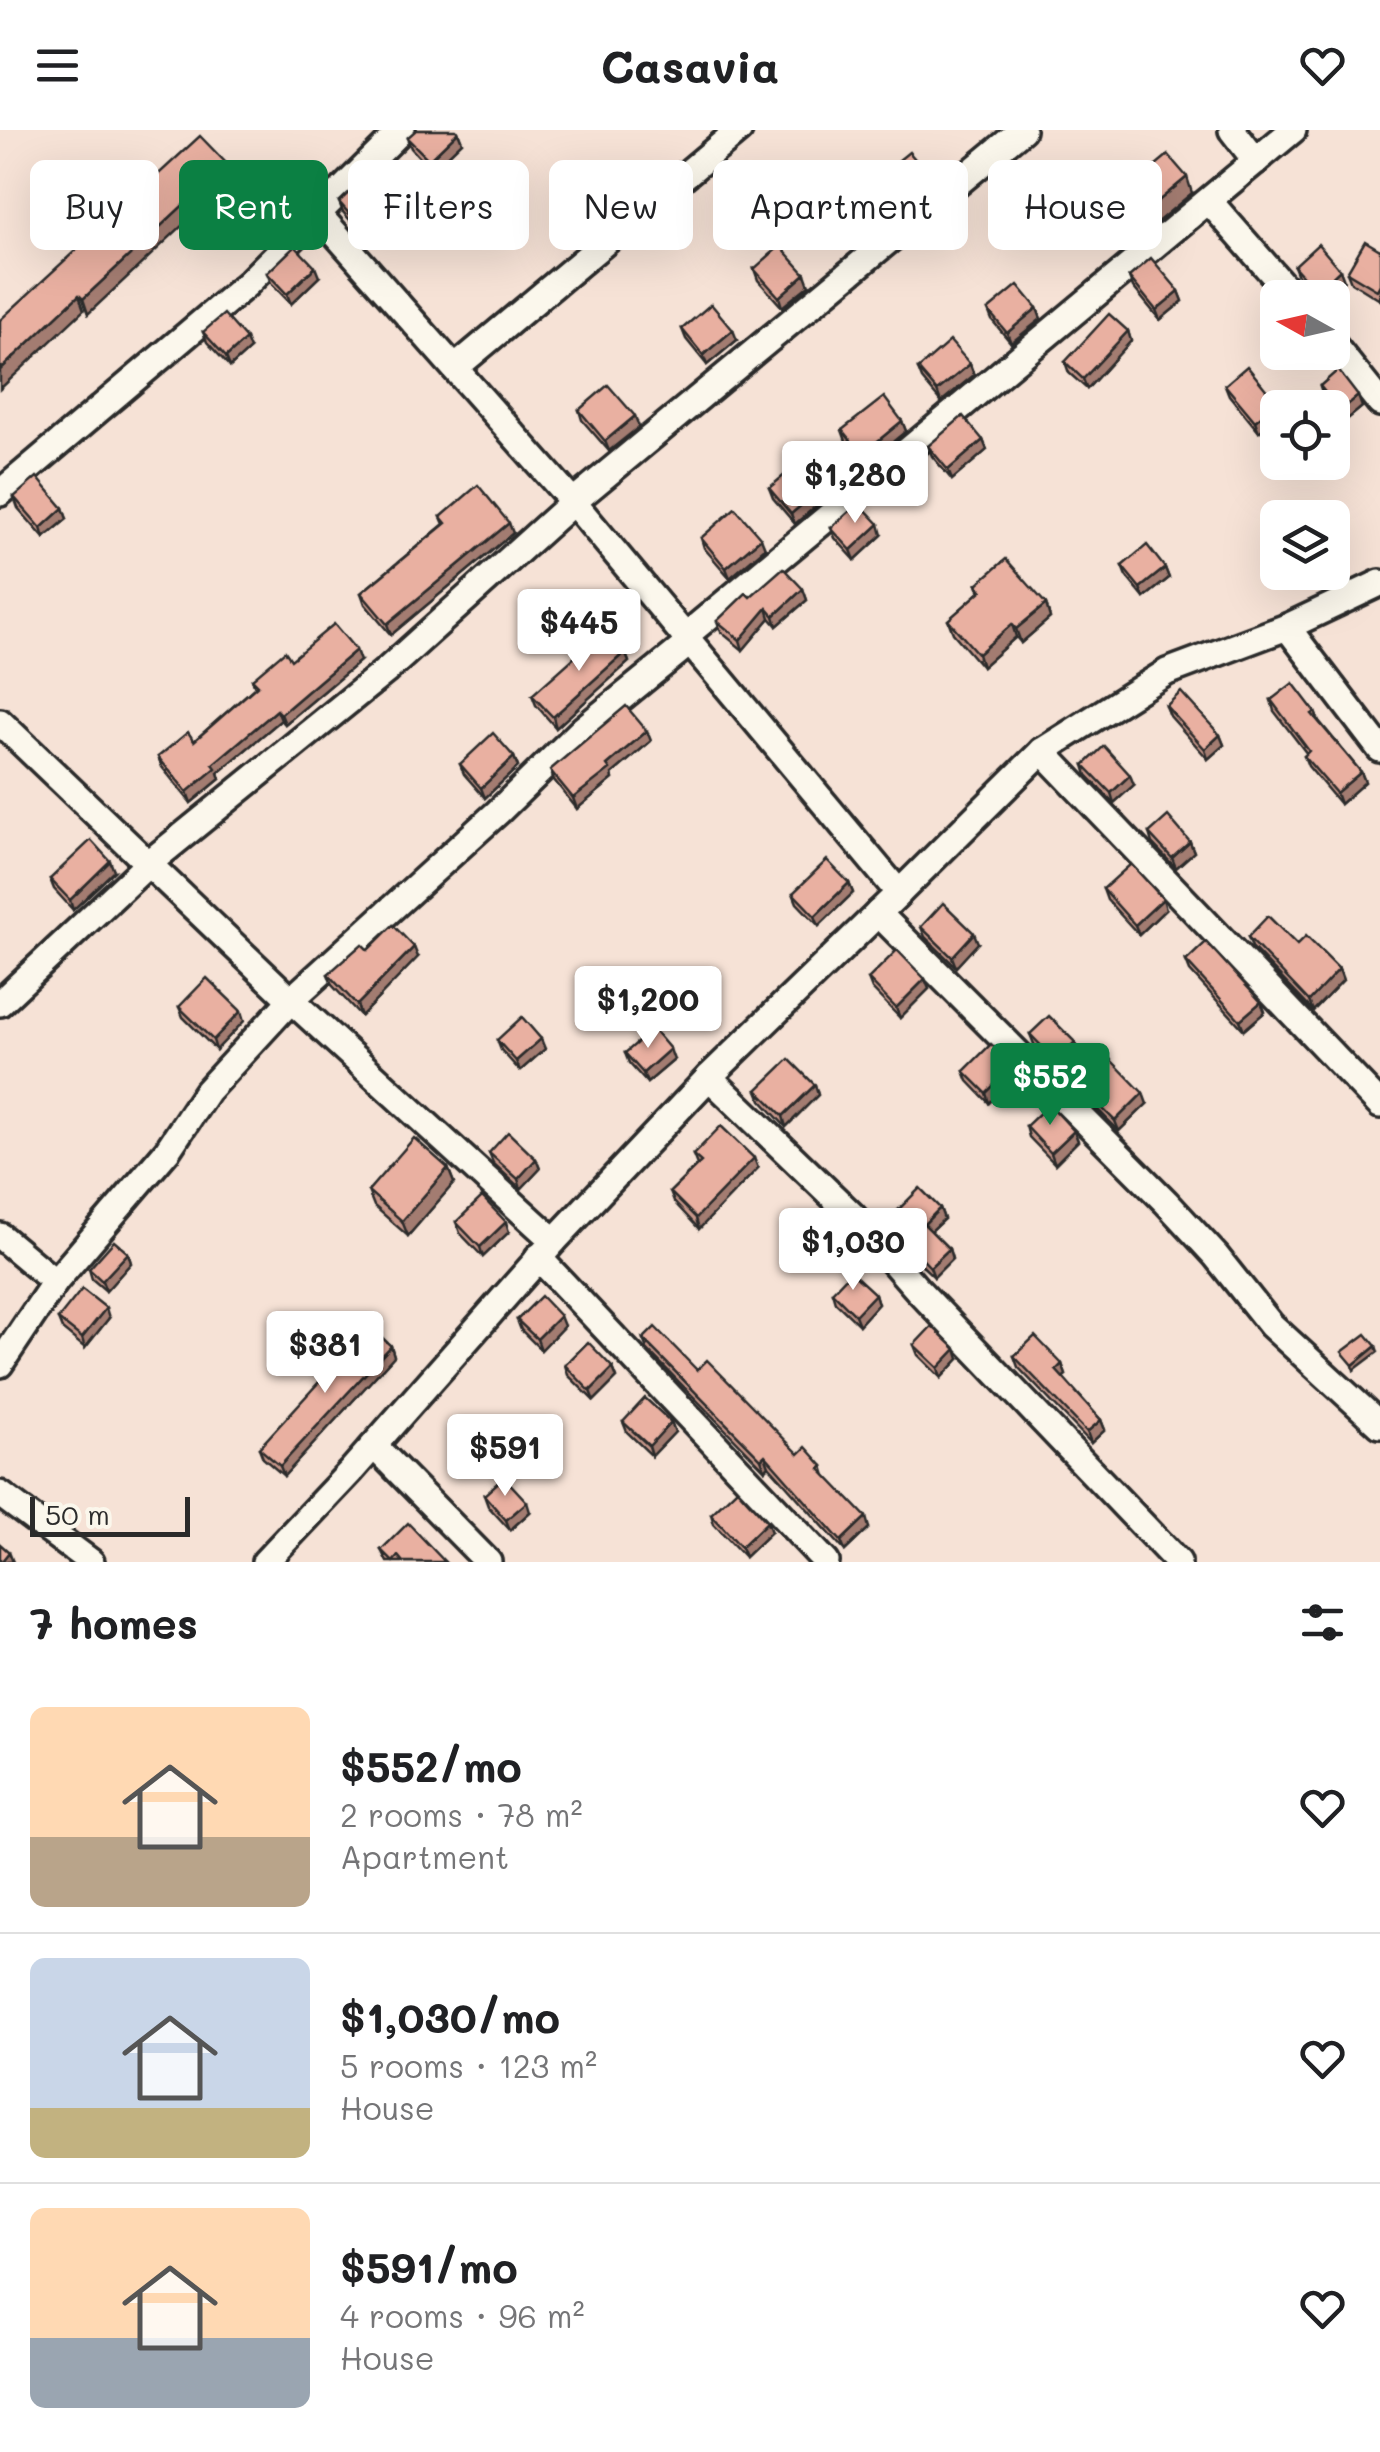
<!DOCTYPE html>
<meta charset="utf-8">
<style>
body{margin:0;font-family:Mali,sans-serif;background:#f2f2f2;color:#202124;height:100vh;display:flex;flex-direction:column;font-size:38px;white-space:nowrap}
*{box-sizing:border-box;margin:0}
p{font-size:32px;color:#757577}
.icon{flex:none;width:55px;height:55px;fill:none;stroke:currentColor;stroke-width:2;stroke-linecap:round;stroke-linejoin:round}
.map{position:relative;height:1432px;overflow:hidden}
.sheet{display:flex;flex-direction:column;background:#fff;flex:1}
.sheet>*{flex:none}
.guide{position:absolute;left:30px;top:30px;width:1320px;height:90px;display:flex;gap:20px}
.needle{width:65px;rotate:278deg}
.buttons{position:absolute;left:1260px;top:150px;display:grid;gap:20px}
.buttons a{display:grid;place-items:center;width:90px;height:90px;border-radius:15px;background:#fff;box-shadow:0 10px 40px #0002;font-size:50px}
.scale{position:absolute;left:30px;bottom:25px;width:160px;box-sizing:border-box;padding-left:10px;border:5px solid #2b2b2b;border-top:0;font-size:28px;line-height:35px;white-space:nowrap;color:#2b2b2b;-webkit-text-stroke:8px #fbf7ec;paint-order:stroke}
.price{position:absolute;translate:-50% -85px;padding:0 22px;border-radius:10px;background:#fff;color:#222;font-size:32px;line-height:65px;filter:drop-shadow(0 2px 5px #0008)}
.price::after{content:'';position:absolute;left:50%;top:60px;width:30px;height:22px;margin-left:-15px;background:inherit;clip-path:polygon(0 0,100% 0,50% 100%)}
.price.active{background:#0b8043;color:#fff}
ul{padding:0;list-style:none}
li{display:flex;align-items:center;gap:30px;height:250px;padding:0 30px}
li+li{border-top:2px solid #e0e0e0}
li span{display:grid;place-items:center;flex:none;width:280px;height:200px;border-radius:15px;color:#555}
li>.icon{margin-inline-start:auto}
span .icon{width:120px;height:120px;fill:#fffc;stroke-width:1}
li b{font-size:42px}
h2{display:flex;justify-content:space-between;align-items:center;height:120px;padding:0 30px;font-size:42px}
.chip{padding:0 35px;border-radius:15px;background:#fff;box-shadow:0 10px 40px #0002;font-size:35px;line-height:90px}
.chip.active{background:#0b8043;color:#fff}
header{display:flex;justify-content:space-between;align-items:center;height:130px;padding:0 30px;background:#fff;font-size:45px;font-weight:700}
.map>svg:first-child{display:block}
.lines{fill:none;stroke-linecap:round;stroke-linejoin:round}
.street-casing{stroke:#2b2b2b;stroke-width:32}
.street{stroke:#fbf7ec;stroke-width:25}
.wall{fill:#c8978a;stroke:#2b2b2b;stroke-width:2.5}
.shaded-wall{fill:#a37b71;stroke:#2b2b2b;stroke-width:2.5}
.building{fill:#e9b0a1;stroke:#2b2b2b;stroke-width:2.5}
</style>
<header><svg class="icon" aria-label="menu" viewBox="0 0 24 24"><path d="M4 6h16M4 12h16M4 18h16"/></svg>Casavia<svg class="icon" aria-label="heart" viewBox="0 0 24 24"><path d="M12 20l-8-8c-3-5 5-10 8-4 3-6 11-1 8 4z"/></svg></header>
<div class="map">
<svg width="1380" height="1432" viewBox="0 0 1380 1432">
<rect width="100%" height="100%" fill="#f6e2d6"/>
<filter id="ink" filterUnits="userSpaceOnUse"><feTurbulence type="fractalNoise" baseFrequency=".01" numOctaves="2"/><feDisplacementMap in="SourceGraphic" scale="20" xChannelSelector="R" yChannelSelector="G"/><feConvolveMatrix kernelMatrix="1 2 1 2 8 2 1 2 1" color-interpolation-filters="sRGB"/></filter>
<g filter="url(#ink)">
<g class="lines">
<!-- street casing -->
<g class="street-casing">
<g id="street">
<path d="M1232,0L1256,31"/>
<path d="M1209,71L1294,168"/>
<path d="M1332,213L1380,273"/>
<path d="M455,238L739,0"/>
<path d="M0,363L247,154L402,0"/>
<path d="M1287,497L1380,619"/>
<path d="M684,507L1293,0"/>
<path d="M0,592L291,870L554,1111L709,947L899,763L573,372L318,84"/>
<path d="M1042,621L1380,975"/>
<path d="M899,763L1042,621L1167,542L1287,497L1380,453"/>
<path d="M878,783L1166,1072L1216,1126L1271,1195L1380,1295"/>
<path d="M0,873L149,733L387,540L573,372L1022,0"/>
<path d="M709,947L852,1085L917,1159L1178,1432"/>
<path d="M0,1106L55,1152"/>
<path d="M538,1127L826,1432"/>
<path d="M0,1234L55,1152L167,1021L207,961L291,870L498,682L583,599L689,513"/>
<path d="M374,1316L488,1432"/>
<path d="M0,1364L91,1432"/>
<path d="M265,1432L352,1340L554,1111"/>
</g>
</g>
<!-- street -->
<use href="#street" class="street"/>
</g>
<!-- wall -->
<g class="wall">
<path d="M458,2L462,12L432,41L411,18L407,8Z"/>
<path d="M927,43L931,54L900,79L882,57L878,47Z"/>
<path d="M1192,63L1131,114L1113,91L1107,76Z"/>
<path d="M339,72L396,77L400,88L371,114L343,82Z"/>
<path d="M1380,120V170L1351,152L1347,142Z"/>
<path d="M1294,136L1344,151L1325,168H1317L1298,146Z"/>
<path d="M754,139L809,155L782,177L758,150Z"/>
<path d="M267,143L319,147L291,174L271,153Z"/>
<path d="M1129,147L1179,161L1183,171L1160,190L1133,157Z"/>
<path d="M1037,178L1041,189L1011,213L992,190L988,180Z"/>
<path d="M682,199L737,210L707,235L686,209Z"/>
<path d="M1128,201L1131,211L1087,259L1069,243L1065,232Z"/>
<path d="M203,202L250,219L230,237L207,212Z"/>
<path d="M918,239L974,245L941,272L922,249Z"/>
<path d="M1225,255L1278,278V286L1259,302L1229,265Z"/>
<path d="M1320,256L1362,277L1344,292L1323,266Z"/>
<path d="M579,280L639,297L609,321L582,290Z"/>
<path d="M902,291L906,301L865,335L846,311L842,300Z"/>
<path d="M983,310L987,320L952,350L932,326L928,316Z"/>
<path d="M825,355L829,365L795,394L773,368L769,358Z"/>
<path d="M14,367L63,378L67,389L44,408L18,378Z"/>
<path d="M441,387L513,403L391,505L365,474L361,463L444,394Z"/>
<path d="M831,398L882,405L855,430L835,408Z"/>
<path d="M701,408L765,418L730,448L704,418Z"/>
<path d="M1122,436L1165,438L1169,448L1144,468L1126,446Z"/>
<path d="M977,454L1046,474L1050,488L1021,513L1016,507L982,537L953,503L948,490L980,462Z"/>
<path d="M803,459L807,470L777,496L770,488L743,520L721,502L717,491L750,467Z"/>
<path d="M625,522L629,532L556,598L536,575L532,565Z"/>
<path d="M291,530L360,531L285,594L281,590L218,643L220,649L191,673L162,637L158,627L194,611L255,557L252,549Z"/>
<path d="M1271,570L1315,582L1319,591L1361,642L1365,652L1340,674L1308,636L1304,626L1307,624L1274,581Z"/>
<path d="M1166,576L1220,605L1224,615L1208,629L1170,586Z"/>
<path d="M651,611L612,644L613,649L577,679L554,650L550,640Z"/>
<path d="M514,627L518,637L485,668L464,644L460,634Z"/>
<path d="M1084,635L1134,655L1114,673L1087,645Z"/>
<path d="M1149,703L1190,712L1194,722L1176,738L1152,713Z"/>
<path d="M114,741L73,780L54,759L50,749Z"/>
<path d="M849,753L853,763L819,796L797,773L793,763Z"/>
<path d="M1103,759L1166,779L1139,805L1107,770Z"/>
<path d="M921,797L978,813L956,837L925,807Z"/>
<path d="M1248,807L1297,815L1343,850L1313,881L1252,817Z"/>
<path d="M368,820L418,827L361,886L332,855L328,844Z"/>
<path d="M1186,831L1261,872L1265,882L1244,900L1190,841Z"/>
<path d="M868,849H925L929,859L900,888L872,859Z"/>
<path d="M179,877L244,891L216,920L183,887Z"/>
<path d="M1030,904L1075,912L1078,923L1060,941L1034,914Z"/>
<path d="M497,910L545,919L520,941L501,920Z"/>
<path d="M625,923L674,930L647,953L629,933Z"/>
<path d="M1013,936L1017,946L989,973L968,951L964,941Z"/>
<path d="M815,955L818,965L786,997L761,970L757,960Z"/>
<path d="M1081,957L1147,974L1119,1001L1085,967Z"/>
<path d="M1026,996L1074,1001L1078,1011L1055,1034L1029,1007Z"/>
<path d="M489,1023L536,1029L540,1039L521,1059L493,1033Z"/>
<path d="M693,1025L758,1038L699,1099L674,1072L670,1062L697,1035Z"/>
<path d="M448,1038L454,1053L408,1106L374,1076L368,1061Z"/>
<path d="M940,1078L944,1089L931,1101L949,1119L952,1129L934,1147L911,1125L908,1114L910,1112L896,1097L892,1086Z"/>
<path d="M456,1092L509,1102L483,1127L460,1103Z"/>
<path d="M128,1123L131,1133L106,1161L92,1149L89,1139Z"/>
<path d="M832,1162L875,1164L878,1174L859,1195L835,1172Z"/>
<path d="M109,1188L85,1218L62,1199L58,1189Z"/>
<path d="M517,1190L564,1196L541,1220L521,1200Z"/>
<path d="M643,1209L697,1240L799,1324L823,1336L826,1346L869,1398L845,1421L769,1336L765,1340L647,1219Z"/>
<path d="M914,1215L959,1229L941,1248L918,1225Z"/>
<path d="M391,1216L394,1226L284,1346L263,1328L259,1318Z"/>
<path d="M1014,1226L1062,1234L1066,1245L1063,1247L1101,1290L1105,1300L1091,1313L1018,1237Z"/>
<path d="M565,1235L613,1238L617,1248L594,1271L568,1245Z"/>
<path d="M623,1292H671L675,1302L652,1326L627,1302Z"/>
<path d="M484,1365L530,1382L510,1400L488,1376Z"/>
<path d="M711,1384L771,1402L745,1427L714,1394Z"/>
<path d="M381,1420L445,1432H387Z"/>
</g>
<!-- shaded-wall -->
<g class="shaded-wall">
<path d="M458,2L462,12L432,41L429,30Z"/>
<path d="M227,34L232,49L88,184L83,169Z"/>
<path d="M927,43L931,54L900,79L896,69Z"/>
<path d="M1187,47L1192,63L1131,114L1126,98Z"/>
<path d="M396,77L400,88L371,114L367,104Z"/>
<path d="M315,137L319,147L291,174L287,164Z"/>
<path d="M1340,140L1344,151L1325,168H1319L1317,162Z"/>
<path d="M805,144L809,155L782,177L779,167Z"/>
<path d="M1179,161L1183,171L1160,190L1156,180Z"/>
<path d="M79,165L84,180L0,259V240Z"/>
<path d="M1037,178L1041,189L1011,213L1007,203Z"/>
<path d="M733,200L737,210L707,235L703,225Z"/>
<path d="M1128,201L1131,211L1087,259L1083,249Z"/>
<path d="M246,209L250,219L230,237L226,227Z"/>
<path d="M970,234L974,245L941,272L937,261Z"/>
<path d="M1358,266L1362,277L1344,292L1340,281Z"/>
<path d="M1277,273L1279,278H1278V286L1259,302L1255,291Z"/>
<path d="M635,286L639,297L609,321L605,311Z"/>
<path d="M902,291L906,301L865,335L862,324Z"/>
<path d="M983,310L987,320L952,350L948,340Z"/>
<path d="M825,355L829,365L795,394L791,384Z"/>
<path d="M63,378L67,389L44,408L41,398Z"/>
<path d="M509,393L513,403L391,505L387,494Z"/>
<path d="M879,394L882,405L855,430L851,420Z"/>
<path d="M761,408L765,418L730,448L726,438Z"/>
<path d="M1165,438L1169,448L1144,468L1140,458Z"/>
<path d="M803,459L807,470L777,496L774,486Z"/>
<path d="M1046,474L1050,488L1021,513L1016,499Z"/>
<path d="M767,478L770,488L743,520L740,510Z"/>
<path d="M1012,494L1016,507L982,537L978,524Z"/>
<path d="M356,520L360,531L285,594L281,584Z"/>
<path d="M625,522L629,532L556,598L553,587Z"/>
<path d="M277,580L281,590L218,643L220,649L191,673L187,662L213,634Z"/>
<path d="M647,601L651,611L612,644L613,649L577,679L573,668L607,635Z"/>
<path d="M1220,605L1224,615L1208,629L1205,619Z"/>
<path d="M514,627L518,637L485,668L481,658Z"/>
<path d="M1361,642L1365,652L1340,674L1336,663Z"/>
<path d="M1130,645L1134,655L1114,673L1111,663Z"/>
<path d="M1190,712L1194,722L1176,738L1172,728Z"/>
<path d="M110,731L114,741L73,780L70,770Z"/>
<path d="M849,753L853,763L819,796L815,786Z"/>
<path d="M1163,769L1166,779L1139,805L1135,795Z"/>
<path d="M974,803L978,813L956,837L952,827Z"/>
<path d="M414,817L418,827L361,886L357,875Z"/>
<path d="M1339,839L1343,850L1313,881L1309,871Z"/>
<path d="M925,849L929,859L900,888L896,878Z"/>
<path d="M1261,872L1265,882L1244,900L1240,890Z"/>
<path d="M241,881L244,891L216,920L213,910Z"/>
<path d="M541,909L545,919L520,941L516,931Z"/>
<path d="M1075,912L1078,923L1060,941L1056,931Z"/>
<path d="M670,919L674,930L647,953L643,943Z"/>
<path d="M1013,936L1017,946L989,973L986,963Z"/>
<path d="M815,955L818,965L786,997L783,986Z"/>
<path d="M1143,963L1147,974L1119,1001L1115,991Z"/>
<path d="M1074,1001L1078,1011L1055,1034L1051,1023Z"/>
<path d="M754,1028L758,1038L699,1099L696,1088Z"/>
<path d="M536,1029L540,1039L521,1059L518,1049Z"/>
<path d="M448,1038L454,1053L408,1106L402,1091Z"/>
<path d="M940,1078L944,1089L928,1104L924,1094Z"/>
<path d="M506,1092L509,1102L483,1127L480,1117Z"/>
<path d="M949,1119L952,1129L934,1147L930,1137Z"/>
<path d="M128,1123L131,1133L106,1161L102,1151Z"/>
<path d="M875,1164L878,1174L859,1195L855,1185Z"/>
<path d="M106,1178L109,1188L85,1218L82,1208Z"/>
<path d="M560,1186L564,1196L541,1220L537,1209Z"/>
<path d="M391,1216L394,1226L284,1346L280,1336Z"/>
<path d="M1376,1216L1378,1222L1354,1240L1353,1235Z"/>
<path d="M956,1219L959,1229L941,1248L938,1238Z"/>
<path d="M1062,1234L1066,1245L1060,1250L1056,1240Z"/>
<path d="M613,1238L617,1248L594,1271L590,1261Z"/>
<path d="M1101,1290L1105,1300L1091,1313L1087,1302Z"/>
<path d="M671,1292L675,1302L652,1326L649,1316Z"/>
<path d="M765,1325L769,1336L765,1340L761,1329Z"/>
<path d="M527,1372L530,1382L510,1400L506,1390Z"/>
<path d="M866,1387L869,1398L845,1421L841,1411Z"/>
<path d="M767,1392L771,1402L745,1427L741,1417Z"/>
<path d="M9,1422L13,1432H1Z"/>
</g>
<!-- building -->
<g class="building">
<path d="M416,0H456L458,2L429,30L407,8Z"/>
<path d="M200,6L227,34L83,169L79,165L0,240V190Z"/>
<path d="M909,22L927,43L896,69L878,47Z"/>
<path d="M1168,25L1187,47L1126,98L1107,76Z"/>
<path d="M367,45L396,77L367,104L339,72Z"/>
<path d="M1365,111L1380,120V154L1377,160L1347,142Z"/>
<path d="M1318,114L1340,140L1317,162L1294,136Z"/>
<path d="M295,116L315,137L287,164L267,143Z"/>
<path d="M780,116L805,144L779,167L754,139Z"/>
<path d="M1151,128L1179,161L1156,180L1129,147Z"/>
<path d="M1018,155L1037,178L1007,203L988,180Z"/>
<path d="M711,174L733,200L703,225L682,199Z"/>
<path d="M224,184L246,209L226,227L203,202Z"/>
<path d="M1109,184L1128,201L1083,249L1065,232Z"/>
<path d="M950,211L970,234L937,261L918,239Z"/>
<path d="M1247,236L1277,273L1255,291L1225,255Z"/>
<path d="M1338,240L1358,266L1340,281L1320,256Z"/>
<path d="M608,255L635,286L605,311L579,280Z"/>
<path d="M884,267L902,291L862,324L842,300Z"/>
<path d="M963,286L983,310L948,340L928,316Z"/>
<path d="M804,329L825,355L791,384L769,358Z"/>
<path d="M37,347L63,378L41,398L14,367Z"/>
<path d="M478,355L509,393L387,494L361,463L446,393L441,387Z"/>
<path d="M859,373L879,394L851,420L831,398Z"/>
<path d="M735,378L761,408L726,438L701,408Z"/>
<path d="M1147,415L1165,438L1140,458L1122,436Z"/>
<path d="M1006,429L1046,474L1016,499L1012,494L978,524L948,490L982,460L977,454Z"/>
<path d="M783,438L803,459L774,486L767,478L740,510L717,491L746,463L750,467Z"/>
<path d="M334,494L356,520L281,584L277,580L213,634L216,638L187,662L158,627L188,602L194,611L258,555L252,549L285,521L291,530Z"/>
<path d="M605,500L625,522L553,587L532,565Z"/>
<path d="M1293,553L1315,582L1312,584L1361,642L1336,663L1304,626L1309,621L1271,570Z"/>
<path d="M1181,562L1220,605L1205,619L1166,576Z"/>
<path d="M626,576L647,601L607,635L610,639L573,668L550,640Z"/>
<path d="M493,603L514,627L481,658L460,634Z"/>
<path d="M1104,616L1130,645L1111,663L1084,635Z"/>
<path d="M1168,686L1190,712L1172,728L1149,703Z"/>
<path d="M91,710L110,731L70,770L50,749Z"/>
<path d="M827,730L849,753L815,786L793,763Z"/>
<path d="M1131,734L1163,769L1135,795L1103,759Z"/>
<path d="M943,773L974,803L952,827L921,797Z"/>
<path d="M1268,786L1297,815L1306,806L1339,839L1309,871L1248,807Z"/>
<path d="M393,795L414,817L357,875L328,844L362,814L368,820Z"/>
<path d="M1206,812L1261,872L1240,890L1186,831Z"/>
<path d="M897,820L925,849L896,878L868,849Z"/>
<path d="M207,848L241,881L213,910L179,877Z"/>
<path d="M1049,886L1075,912L1056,931L1030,904Z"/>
<path d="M522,887L541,909L516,931L497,910Z"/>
<path d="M653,899L670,919L643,943L625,923Z"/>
<path d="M991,914L1013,936L986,963L964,941Z"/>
<path d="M789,929L815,955L783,986L757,960Z"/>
<path d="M1110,929L1143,963L1115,991L1081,957Z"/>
<path d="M1049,974L1074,1001L1051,1023L1026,996Z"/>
<path d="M721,996L754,1028L696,1088L670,1062L701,1032L693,1025Z"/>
<path d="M508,1002L536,1029L518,1049L489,1023Z"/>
<path d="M414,1008L448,1038L402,1091L368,1061Z"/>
<path d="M920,1058L940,1078L924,1094L949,1119L930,1137L908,1114L913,1108L892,1086Z"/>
<path d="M482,1067L506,1092L480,1117L456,1092Z"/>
<path d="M114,1111L128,1123L102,1151L89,1139Z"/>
<path d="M851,1142L875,1164L855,1185L832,1162Z"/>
<path d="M82,1159L106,1178L82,1208L58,1189Z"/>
<path d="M541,1166L560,1186L537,1209L517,1190Z"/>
<path d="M370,1196L391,1216L280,1336L259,1318Z"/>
<path d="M932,1196L956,1219L938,1238L914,1215Z"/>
<path d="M655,1197L697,1240L707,1230L799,1324L806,1317L823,1336L820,1339L866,1387L841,1411L765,1325L761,1329L643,1209Z"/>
<path d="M1366,1204L1376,1216L1353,1235L1342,1222Z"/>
<path d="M1035,1206L1062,1234L1056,1240L1101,1290L1087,1302L1014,1226Z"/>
<path d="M588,1212L613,1238L590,1261L565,1235Z"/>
<path d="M645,1268L671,1292L649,1316L623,1292Z"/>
<path d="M504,1347L527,1372L506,1390L484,1365Z"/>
<path d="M737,1359L767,1392L741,1417L711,1384Z"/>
<path d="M408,1393L445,1432H403L398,1426L393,1432L381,1420Z"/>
<path d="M0,1414L9,1422L1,1432H0Z"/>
</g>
</g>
</svg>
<div class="buttons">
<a><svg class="needle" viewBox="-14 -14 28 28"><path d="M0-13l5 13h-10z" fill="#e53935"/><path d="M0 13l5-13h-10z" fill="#757577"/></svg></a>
<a><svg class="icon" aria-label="locate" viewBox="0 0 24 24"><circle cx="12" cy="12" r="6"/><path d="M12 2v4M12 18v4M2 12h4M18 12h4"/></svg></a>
<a><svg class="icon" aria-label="layers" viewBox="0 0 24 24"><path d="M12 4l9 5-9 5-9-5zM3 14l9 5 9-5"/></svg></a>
</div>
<div class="scale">50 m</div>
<b class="price" style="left:855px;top:396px">$1,280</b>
<b class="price" style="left:579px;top:544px">$445</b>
<b class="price" style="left:648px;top:921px">$1,200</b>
<b class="price active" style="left:1050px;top:998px">$552</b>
<b class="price" style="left:853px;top:1163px">$1,030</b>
<b class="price" style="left:325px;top:1266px">$381</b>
<b class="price" style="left:505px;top:1369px">$591</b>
<div class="guide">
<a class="chip">Buy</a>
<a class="chip active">Rent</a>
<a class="chip">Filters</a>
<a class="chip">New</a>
<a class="chip">Apartment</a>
<a class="chip">House</a>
</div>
</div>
<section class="sheet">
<h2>7 homes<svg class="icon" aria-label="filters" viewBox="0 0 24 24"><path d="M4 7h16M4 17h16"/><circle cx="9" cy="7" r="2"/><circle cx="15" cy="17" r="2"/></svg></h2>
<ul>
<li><span style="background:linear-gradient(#ffd9b3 65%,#b9a48a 0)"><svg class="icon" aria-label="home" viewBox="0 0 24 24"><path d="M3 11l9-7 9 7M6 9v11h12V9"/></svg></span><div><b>$552/mo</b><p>2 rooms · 78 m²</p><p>Apartment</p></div><svg class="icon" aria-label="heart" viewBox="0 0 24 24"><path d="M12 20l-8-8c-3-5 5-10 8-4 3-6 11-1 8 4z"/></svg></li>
<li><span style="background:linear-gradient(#c9d6e8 75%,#c2b280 0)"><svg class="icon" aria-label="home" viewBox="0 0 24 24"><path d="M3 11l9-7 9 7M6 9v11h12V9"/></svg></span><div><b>$1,030/mo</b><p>5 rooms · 123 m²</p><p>House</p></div><svg class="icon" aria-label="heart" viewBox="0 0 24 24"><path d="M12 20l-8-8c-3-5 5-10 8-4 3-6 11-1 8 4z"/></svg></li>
<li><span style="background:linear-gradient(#ffd9b3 65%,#9aa5b1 0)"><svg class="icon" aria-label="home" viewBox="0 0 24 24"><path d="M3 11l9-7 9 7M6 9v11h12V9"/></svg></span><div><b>$591/mo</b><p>4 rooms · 96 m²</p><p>House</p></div><svg class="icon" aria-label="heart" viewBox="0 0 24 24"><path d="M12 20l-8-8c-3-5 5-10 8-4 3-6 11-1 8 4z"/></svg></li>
</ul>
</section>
